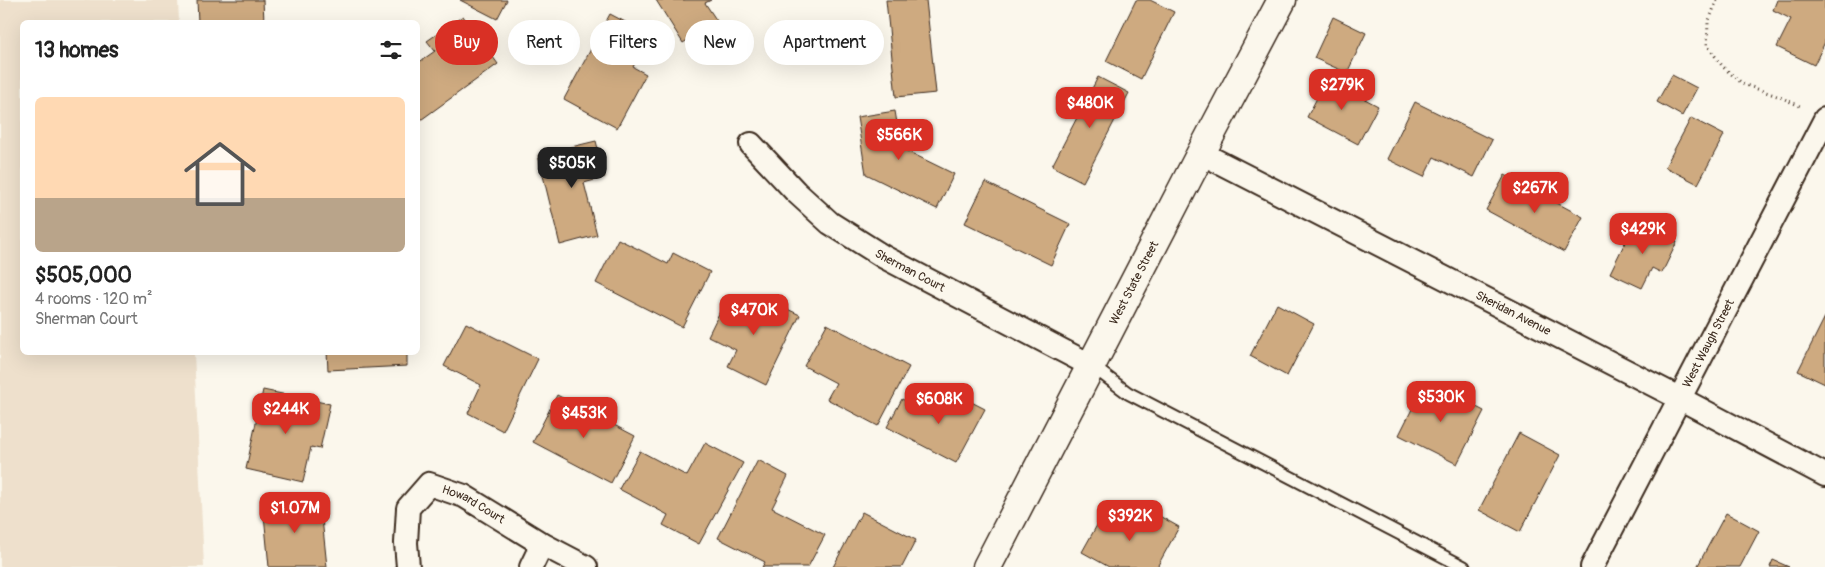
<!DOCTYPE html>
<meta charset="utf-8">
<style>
body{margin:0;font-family:Pangolin,sans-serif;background:#f2f2f2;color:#222;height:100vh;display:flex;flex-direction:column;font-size:19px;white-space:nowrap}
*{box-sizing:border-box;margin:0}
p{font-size:16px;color:#767676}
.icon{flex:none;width:28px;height:28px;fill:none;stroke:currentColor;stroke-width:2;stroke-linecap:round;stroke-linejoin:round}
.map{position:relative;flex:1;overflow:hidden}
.drawer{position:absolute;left:20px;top:20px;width:400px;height:335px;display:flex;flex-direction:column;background:#fff;border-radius:8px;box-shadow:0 5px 20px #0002}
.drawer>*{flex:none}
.banner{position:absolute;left:435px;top:20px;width:475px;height:45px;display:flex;gap:10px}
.price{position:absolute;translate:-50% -42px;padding:0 11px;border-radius:10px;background:#d93025;color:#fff;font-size:16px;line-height:32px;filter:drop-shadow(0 1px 2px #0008)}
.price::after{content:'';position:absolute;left:50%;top:30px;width:15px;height:11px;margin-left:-8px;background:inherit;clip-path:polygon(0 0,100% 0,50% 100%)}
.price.current{background:#222;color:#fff}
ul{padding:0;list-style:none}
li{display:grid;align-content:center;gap:10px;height:265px;padding:0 15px}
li+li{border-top:1px solid #e0e0e0}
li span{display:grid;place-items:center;height:155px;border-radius:8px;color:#555}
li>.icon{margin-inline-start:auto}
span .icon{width:90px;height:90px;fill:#fffc;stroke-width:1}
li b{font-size:21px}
h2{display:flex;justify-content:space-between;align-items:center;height:60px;padding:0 15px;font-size:21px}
.tag{padding:0 18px;border-radius:22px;background:#fff;box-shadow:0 5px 20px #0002;font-size:18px;line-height:45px}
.tag.current{background:#d93025;color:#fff}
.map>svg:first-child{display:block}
.built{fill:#eee0cc}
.building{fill:#ceaa80;stroke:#3b2a1e}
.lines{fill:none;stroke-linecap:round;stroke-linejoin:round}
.service-casing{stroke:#3b2a1e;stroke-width:15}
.minor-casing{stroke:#3b2a1e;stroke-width:26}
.tertiary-casing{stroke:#3b2a1e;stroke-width:31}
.path{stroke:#3b2a1e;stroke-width:3;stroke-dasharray:1 4;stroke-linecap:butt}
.service{stroke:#fbf7ec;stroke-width:11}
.minor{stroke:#fbf7ec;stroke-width:22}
.tertiary{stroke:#fbf7ec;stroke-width:28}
.labels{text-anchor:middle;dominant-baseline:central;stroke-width:5;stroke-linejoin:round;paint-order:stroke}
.street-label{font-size:12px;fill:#3b2a1e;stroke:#fbf7ec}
</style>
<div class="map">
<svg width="1825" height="567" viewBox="0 0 1825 567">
<rect width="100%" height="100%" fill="#fbf7ec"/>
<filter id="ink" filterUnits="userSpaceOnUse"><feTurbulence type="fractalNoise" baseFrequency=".02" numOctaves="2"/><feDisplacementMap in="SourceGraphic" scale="10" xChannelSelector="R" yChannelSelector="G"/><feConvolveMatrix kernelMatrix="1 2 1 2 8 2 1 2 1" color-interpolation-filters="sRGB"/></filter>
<g filter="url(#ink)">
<!-- built -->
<path class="built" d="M0,0H178L179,22H22V352L194,353L204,567H0Z"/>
<!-- building -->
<g class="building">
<path d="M197,0H263L264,22H198Z"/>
<path d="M460,0H507L497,19Z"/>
<path d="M656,0H711L705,3L717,21L683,43Z"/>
<path d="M886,0H926L936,93L896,97Z"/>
<path d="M1136,0H1150L1174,12L1141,79L1106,61Z"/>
<path d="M1777,0H1825V42L1814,65L1777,47L1791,19L1773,10Z"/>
<path d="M610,14L650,35L633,67L646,74L617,128L564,99Z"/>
<path d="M463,16L498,64L418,122V63L435,51L427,41Z"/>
<path d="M1333,17L1366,33L1347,73L1314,58Z"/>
<path d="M1672,75L1697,88L1682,116L1657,102Z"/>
<path d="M1098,77L1129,93L1083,182L1052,166Z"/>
<path d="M1327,79L1378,106L1358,144L1307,117Z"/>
<path d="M1415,102L1492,140L1474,177L1434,157L1424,177L1387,159Z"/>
<path d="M895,111L901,148L954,174L937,209L866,174L857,117Z"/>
<path d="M1691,118L1724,135L1698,184L1665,167Z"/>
<path d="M596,141L605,177L584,183L597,235L560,245L538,155Z"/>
<path d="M1505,175L1583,217L1564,252L1486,210Z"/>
<path d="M985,182L1070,224L1051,265L965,223Z"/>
<path d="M1635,222L1677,242L1662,273L1652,268L1642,288L1610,273Z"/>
<path d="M618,239L668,264L673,253L710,272L682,327L596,283Z"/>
<path d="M728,295L762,312L768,300L800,315L766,385L728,366L736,350L708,336Z"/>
<path d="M1277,304L1314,324L1287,376L1250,356Z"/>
<path d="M1825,317V384L1798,371Z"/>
<path d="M466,323L538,359L503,431L468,413L481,385L444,366Z"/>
<path d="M827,324L909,367L878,426L827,399L836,383L804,366Z"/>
<path d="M327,352H407V366L328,370Z"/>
<path d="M1426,381L1484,411L1457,464L1399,435Z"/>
<path d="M263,390L330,404L320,449L311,447L303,482L246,469Z"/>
<path d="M948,390L985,409L956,463L887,427L902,399L934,416Z"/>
<path d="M557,395L635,436L611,483L533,442Z"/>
<path d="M1519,433L1560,455L1520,532L1479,510Z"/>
<path d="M705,443L743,463L699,544L663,525L668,515L619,489L640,451L687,476Z"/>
<path d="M758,460L788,476L772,508L825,535L808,567H762L765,562L718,538Z"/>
<path d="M320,499L327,567H269L263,504Z"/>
<path d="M1106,509L1144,531L1154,513L1179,527L1157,567H1109L1082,552Z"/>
<path d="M862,512L916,540L902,567H833Z"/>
<path d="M1726,513L1759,531L1740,567H1697Z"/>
<path d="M1773,560L1789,567H1770Z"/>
</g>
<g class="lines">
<!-- service casing -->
<g class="service-casing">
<path id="service" d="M1092,366L1128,393L1464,567"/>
</g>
<!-- minor casing -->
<g class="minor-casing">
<g id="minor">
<path id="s1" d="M751,144L796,192L830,223L884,257L1092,366"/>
<path id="s2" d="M1201,153L1679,398L1825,475"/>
<path d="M542,544L586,567"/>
<path id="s3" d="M408,567L406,543L408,508L429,484L464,496L542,544L531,567"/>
<path id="s4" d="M1592,567L1825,119"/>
</g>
</g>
<!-- tertiary casing -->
<g class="tertiary-casing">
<g id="tertiary">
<path id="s5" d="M987,567L1201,153L1282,0"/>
</g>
</g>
<!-- path -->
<path class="path" d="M1717,0L1708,23L1707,45L1723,67L1743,84L1780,97L1802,107"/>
<!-- service -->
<use href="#service" class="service"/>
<!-- minor -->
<use href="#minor" class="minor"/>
<!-- tertiary -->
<use href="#tertiary" class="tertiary"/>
</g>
</g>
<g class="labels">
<!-- street labels -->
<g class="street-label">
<text stroke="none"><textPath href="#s1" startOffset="205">Sherman Court</textPath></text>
<text stroke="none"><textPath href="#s5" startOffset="320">West State Street</textPath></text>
<text stroke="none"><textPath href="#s2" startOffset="351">Sheridan Avenue</textPath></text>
<text stroke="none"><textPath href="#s4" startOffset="252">West Waugh Street</textPath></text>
<text stroke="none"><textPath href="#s3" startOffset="140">Howard Court</textPath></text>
</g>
</g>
</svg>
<b class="price" style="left:1342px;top:111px">$279K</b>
<b class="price" style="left:1090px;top:129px">$480K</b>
<b class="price" style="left:899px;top:161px">$566K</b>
<b class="price current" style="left:572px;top:189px">$505K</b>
<b class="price" style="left:1535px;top:214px">$267K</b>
<b class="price" style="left:1643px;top:255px">$429K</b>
<b class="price" style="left:754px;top:336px">$470K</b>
<b class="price" style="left:1441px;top:423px">$530K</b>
<b class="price" style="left:939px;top:425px">$608K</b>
<b class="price" style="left:286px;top:435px">$244K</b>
<b class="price" style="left:584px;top:439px">$453K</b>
<b class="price" style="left:295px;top:534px">$1.07M</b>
<b class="price" style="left:1130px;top:542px">$392K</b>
<div class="banner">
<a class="tag current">Buy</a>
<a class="tag">Rent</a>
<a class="tag">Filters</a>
<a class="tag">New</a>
<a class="tag">Apartment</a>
</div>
<section class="drawer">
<h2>13 homes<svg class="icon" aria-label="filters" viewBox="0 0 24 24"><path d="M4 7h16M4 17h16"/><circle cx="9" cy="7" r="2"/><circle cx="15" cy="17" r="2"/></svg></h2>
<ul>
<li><span style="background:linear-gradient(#ffd9b3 65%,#b9a48a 0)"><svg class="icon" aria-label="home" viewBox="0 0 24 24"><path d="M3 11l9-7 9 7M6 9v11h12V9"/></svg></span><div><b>$505,000</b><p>4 rooms · 120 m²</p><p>Sherman Court</p></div></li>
</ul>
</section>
</div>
